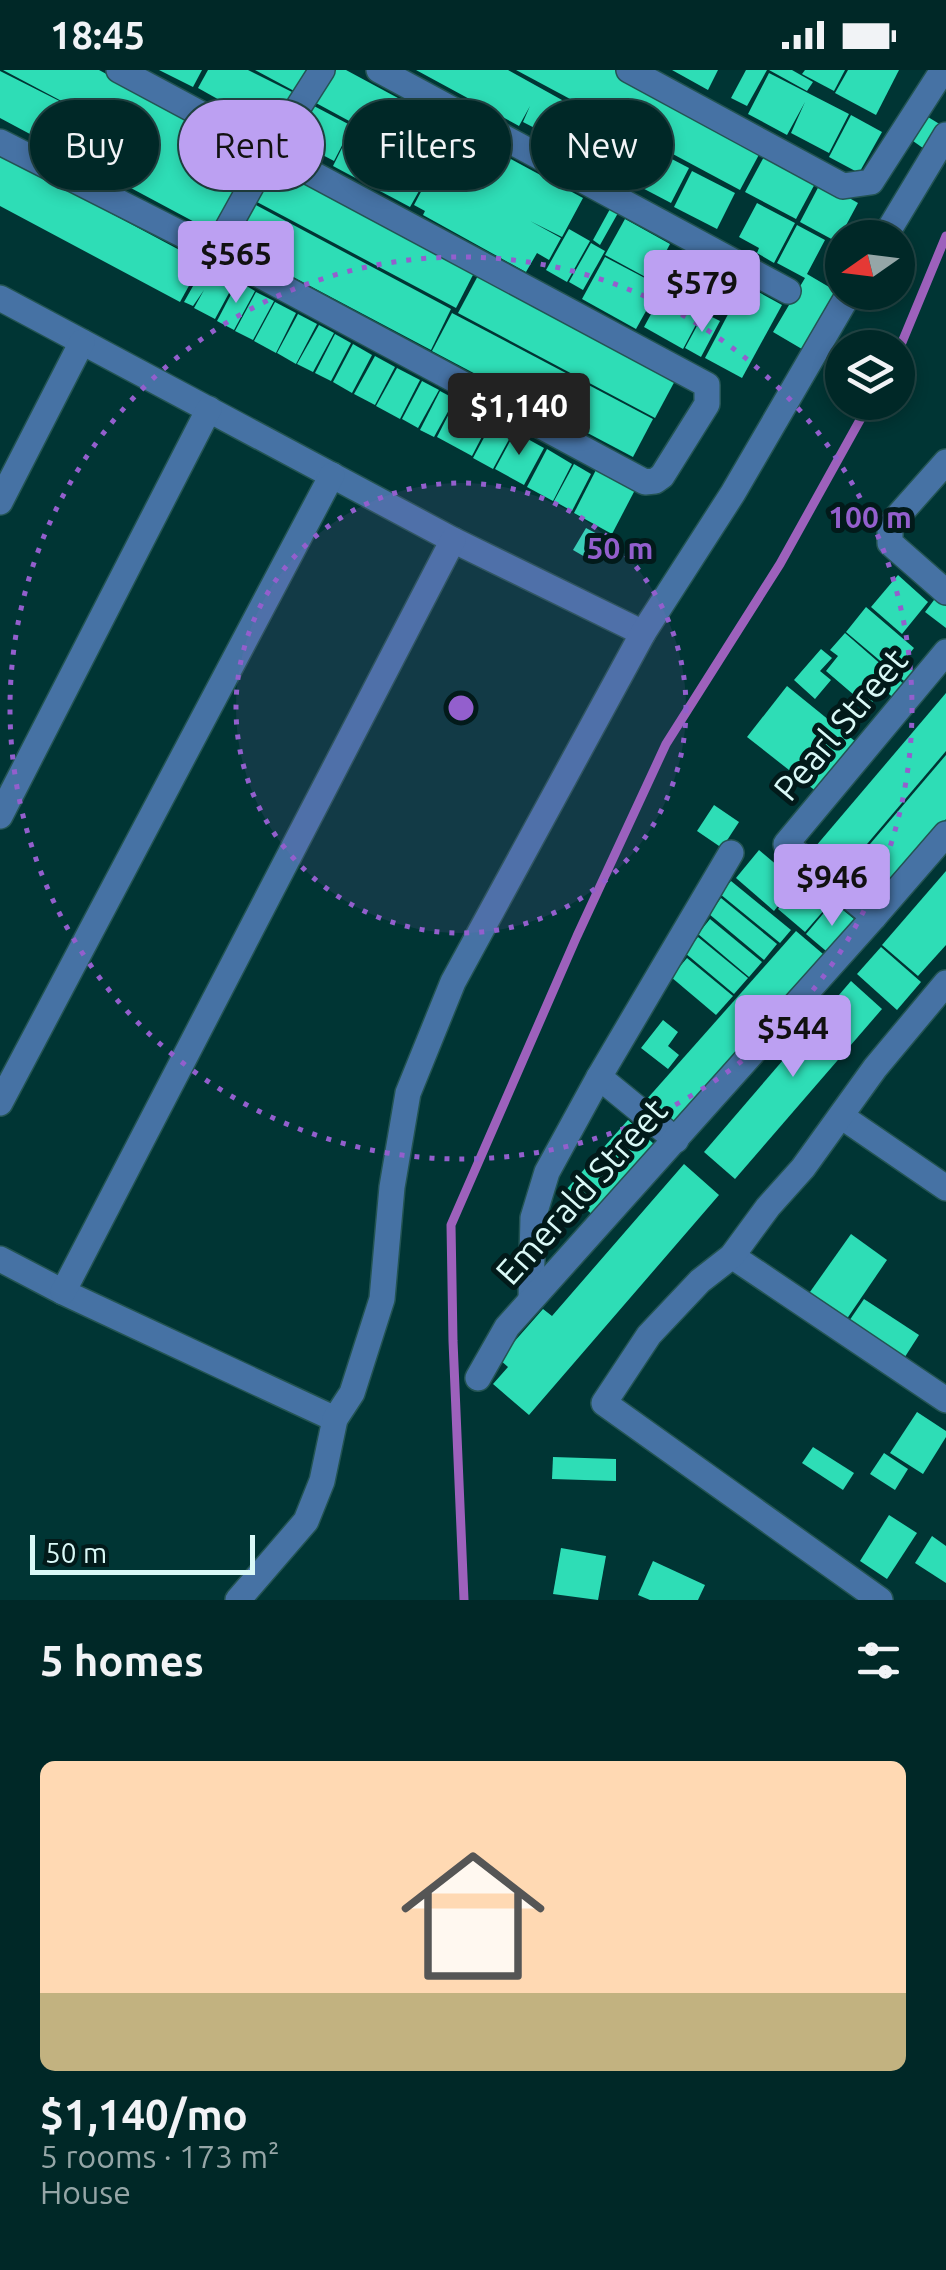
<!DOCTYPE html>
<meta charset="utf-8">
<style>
body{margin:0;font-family:Ubuntu,sans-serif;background:#0a302f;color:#f1f3f6;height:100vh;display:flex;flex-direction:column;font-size:38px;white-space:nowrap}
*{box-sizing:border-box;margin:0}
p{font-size:32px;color:#95a6a7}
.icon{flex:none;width:55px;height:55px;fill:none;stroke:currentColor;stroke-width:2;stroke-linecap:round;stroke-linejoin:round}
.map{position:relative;height:1530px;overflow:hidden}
.side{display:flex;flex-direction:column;background:#002827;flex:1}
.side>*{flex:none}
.hud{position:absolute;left:30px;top:30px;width:888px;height:90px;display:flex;gap:20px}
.needle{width:65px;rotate:256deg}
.tools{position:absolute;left:825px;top:150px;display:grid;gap:20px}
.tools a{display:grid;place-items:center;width:90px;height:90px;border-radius:50%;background:#002827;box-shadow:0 5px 15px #0003,0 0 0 2px #244;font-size:50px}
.scale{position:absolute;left:30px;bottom:25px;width:225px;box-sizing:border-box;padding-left:10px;border:5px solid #daf9f7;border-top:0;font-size:28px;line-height:35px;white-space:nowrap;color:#daf9f7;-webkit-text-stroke:8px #021a1a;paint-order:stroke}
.price{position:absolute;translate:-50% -85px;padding:0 22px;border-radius:10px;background:#bca0f2;color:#111;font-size:32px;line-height:65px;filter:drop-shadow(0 2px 5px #0008)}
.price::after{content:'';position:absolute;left:50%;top:60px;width:30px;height:22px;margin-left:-15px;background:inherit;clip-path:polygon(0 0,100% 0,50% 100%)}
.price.current{background:#222;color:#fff}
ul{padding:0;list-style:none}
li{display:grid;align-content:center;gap:20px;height:530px;padding:0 40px}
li+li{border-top:2px solid #244}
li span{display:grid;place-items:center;height:310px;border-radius:15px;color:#555}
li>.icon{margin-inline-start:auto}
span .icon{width:180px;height:180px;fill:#fffc;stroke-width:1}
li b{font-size:42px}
h2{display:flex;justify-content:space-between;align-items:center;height:120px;padding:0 40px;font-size:42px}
.pill{padding:0 35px;border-radius:45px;background:#002827;box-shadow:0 5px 15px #0003,0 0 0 2px #244;font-size:35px;line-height:90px}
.pill.current{background:#bca0f2;color:#111}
.status{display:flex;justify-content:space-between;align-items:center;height:70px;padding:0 50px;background:#002827;direction:ltr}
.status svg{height:28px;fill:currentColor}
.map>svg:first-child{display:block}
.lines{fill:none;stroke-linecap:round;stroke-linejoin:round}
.stream{stroke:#9d61bc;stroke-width:9}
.building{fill:#2eddb6}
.minor-casing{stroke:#235453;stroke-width:28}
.minor{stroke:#4672a4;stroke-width:25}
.ring{fill:none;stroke:#935fcd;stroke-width:5;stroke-dasharray:5 10}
.labels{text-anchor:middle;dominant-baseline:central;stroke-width:10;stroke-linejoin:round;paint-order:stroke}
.street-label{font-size:35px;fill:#daf9f7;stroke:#021a1a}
.centre{fill:#935fcd;stroke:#021a1a;stroke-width:5}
.ring-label{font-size:30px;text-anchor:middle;font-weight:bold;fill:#935fcd;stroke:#021a1a;stroke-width:10;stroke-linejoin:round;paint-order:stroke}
</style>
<div class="status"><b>18:45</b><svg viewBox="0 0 49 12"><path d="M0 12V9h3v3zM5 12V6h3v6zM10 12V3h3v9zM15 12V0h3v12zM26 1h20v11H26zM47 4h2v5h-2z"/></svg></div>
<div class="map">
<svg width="946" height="1530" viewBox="0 0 946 1530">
<rect width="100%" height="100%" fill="#003534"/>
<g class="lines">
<!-- stream -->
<g class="stream">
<path d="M898,282L946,166"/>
<path d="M464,1530L453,1271L451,1155L577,866L666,674L780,494L870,332"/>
</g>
</g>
<!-- building -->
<g class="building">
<path d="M3,0H99L256,84L215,163L0,48V1L103,53Z"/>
<path d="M159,0H202L193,17Z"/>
<path d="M208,0H248L296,24L275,61L198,18Z"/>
<path d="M255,0H308L296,22Z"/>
<path d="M333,0H346L583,128L562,167L530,151L561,168L549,190L537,183L526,202L423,145L425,141L414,135L434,97L316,33Z"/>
<path d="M416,0H508L598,50L581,82L523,52L530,36L519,56Z"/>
<path d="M516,0H615L762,79L740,120Z"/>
<path d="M672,0H718L708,20Z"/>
<path d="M746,0H767L747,36L731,28Z"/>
<path d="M769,0H792L813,12L807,21Z"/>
<path d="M805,0H845L834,21L802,4Z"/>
<path d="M848,0H899L876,45L835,23Z"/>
<path d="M769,3L849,44L829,83L791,63L805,32L787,65L748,44Z"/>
<path d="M314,36L352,56L334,91L296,71Z"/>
<path d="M851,45L882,62L859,103L829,87Z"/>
<path d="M928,47L946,58L930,83L913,71Z"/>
<path d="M602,52L642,72L624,110L584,90Z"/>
<path d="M353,56L432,98L410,137L333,96Z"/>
<path d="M647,76L689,98L671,133L629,111Z"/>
<path d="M766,83L817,110L796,149L745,122Z"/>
<path d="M0,84L202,192L180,232L0,136Z"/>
<path d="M277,94L476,199L456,238L257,132Z"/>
<path d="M692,101L735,123L717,159L674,137Z"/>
<path d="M821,112L858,133L837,172L800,152Z"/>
<path d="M757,133L795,153L774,193L757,183L759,178L739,167Z"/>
<path d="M254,134L451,239L431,280L233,175Z"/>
<path d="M610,139L618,143L600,175L593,170Z"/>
<path d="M625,149L670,174L651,210L605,185Z"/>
<path d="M797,155L825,170L807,204L841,224L807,282L773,262L805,208L777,193Z"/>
<path d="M569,159L590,171L567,212L546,200Z"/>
<path d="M591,173L605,181L583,220L569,212Z"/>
<path d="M686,180L724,202L683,279L644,257Z"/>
<path d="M605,187L660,216L636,259L582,229Z"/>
<path d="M206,193L236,210L215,249L194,238L204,220L193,236L184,232Z"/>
<path d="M480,202L677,307L655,348L458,243Z"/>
<path d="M238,211L255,221L234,260L217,251Z"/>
<path d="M744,214L782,235L742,308L705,288Z"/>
<path d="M256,222L274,231L253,270L235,261Z"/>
<path d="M275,232L296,243L276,283L254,271Z"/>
<path d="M452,243L653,349L633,387L432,281Z"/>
<path d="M704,243L720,251L701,287L685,278Z"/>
<path d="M298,244L317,254L296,294L277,283Z"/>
<path d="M319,255L334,263L313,302L297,294Z"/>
<path d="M335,264L351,273L331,311L315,303Z"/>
<path d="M353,274L372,285L352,323L333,312Z"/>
<path d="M375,286L395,297L375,335L354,324Z"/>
<path d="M397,298L420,310L400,349L376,336Z"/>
<path d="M422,311L439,320L418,358L402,349Z"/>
<path d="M440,321L455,329L434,367L420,360Z"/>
<path d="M456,330L491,349L472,386L437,367Z"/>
<path d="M494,349L514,360L493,399L473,388Z"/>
<path d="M515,362L544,378L524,415L495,399Z"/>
<path d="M547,379L572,394L553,431L527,417Z"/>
<path d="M574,394L591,404L572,441L554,431Z"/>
<path d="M597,398L636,418L612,464L574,443Z"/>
<path d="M586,458L605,468L592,491L573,480Z"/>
<path d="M898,505L928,532L902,564L871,537Z"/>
<path d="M937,526L946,533V558L925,542Z"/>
<path d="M866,537L914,578L903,592L918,605L910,616L846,562Z"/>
<path d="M845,563L907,617L896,630L883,619L868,637L826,601L838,586L830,580Z"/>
<path d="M821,579L832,588L820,601L831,610L815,629L794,610Z"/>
<path d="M787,616L856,672L817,722L747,667Z"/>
<path d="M946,623V681L839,807L810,783Z"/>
<path d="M946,685V749L873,835L841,808Z"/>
<path d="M714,735L739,752L722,778L697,761Z"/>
<path d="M759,780L797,812L774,841L736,808Z"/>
<path d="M946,801V875L918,906L882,875Z"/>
<path d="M804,807L832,831L805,862L778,839Z"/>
<path d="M731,811L791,860L780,873L720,824Z"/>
<path d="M721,828L777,874L764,890L709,844Z"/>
<path d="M833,832L859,853L832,886L806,864Z"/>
<path d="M710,849L762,892L749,907L698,864Z"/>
<path d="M796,861L823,884L673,1053L646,1030Z"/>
<path d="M698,867L748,908L734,924L685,883Z"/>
<path d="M881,877L921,912L897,940L857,904Z"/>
<path d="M687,888L733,926L716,945L671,907Z"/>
<path d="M851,911L882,939L735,1109L704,1082Z"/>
<path d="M663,950L678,962L668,976L679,985L668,999L641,978Z"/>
<path d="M628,1050L656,1076L594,1146L565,1121Z"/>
<path d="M684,1094L719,1125L529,1345L493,1314L508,1297L499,1289L543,1239L552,1246Z"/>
<path d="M851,1164L887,1190L842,1256L805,1229Z"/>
<path d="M864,1229L919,1265L901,1293L845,1257Z"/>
<path d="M917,1342L946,1361V1367L923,1404L890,1383Z"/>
<path d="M813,1377L854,1403L843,1420L802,1393Z"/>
<path d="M884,1383L908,1399L895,1420L870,1404Z"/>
<path d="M553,1387L616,1389V1411L552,1409Z"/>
<path d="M889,1445L917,1463L887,1509L860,1491Z"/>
<path d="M932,1466L946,1476V1513L915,1493Z"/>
<path d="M561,1478L606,1486L598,1530L553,1524Z"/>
<path d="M653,1491L705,1515L698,1530H650L638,1525Z"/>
</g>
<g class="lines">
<!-- minor casing -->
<g class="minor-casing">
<g id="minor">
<path d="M379,0L788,221"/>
<path d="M629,0L843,116L871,112L943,0"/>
<path d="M0,72L215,181L645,412L655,411L662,406L707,334V315L119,0"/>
<path d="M884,168L946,65"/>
<path d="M215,181L271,80L322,0"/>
<path d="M0,228L453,470L643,563"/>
<path d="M946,392L890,455V473L946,522"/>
<path d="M0,432L82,272"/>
<path d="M0,746L209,339"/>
<path d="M874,847L786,774L946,582"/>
<path d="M599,1007L676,1070"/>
<path d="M0,1033L332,405"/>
<path d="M841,1046L946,1118"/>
<path d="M732,1186L946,1330"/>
<path d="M0,1189L63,1222L335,1349"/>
<path d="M63,1222L453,470"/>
<path d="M531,1229L533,1148L547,1102L599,1007L731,783"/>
<path d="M478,1308L507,1257L874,847L946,764"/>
<path d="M238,1530L306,1451L322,1411L335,1349L352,1323L382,1229L392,1117L408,1023L453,912L643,563L733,423L850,222"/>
<path d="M880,1530L604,1333L649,1265L700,1211L732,1186L768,1137L803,1098L875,998L946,913"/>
</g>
</g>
<!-- minor -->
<use href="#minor" class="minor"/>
</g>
<!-- distance rings -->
<circle cx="461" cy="638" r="225" fill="#935fcd" fill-opacity=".12"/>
<g class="ring">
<circle cx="461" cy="638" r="225"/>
<circle cx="461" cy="638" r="451"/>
</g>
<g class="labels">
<!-- street labels -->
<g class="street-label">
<text transform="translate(840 654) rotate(-50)">Pearl Street</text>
<text transform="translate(581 1121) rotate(-48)">Emerald Street</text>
</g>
</g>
<circle cx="461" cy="638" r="15" class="centre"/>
<g class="ring-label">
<text x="870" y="458">100 m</text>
<text x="620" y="489">50 m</text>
</g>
</svg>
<div class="tools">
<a><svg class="needle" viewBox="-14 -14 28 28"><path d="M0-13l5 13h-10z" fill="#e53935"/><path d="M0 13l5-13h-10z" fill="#95a6a7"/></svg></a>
<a><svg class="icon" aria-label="layers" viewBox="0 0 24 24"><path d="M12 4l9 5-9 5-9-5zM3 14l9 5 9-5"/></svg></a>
</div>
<div class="scale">50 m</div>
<b class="price" style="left:236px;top:236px">$565</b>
<b class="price" style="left:702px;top:265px">$579</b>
<b class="price current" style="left:519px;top:388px">$1,140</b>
<b class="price" style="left:832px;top:859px">$946</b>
<b class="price" style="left:793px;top:1010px">$544</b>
<div class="hud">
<a class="pill">Buy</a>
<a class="pill current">Rent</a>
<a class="pill">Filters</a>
<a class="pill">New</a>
</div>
</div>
<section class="side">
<h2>5 homes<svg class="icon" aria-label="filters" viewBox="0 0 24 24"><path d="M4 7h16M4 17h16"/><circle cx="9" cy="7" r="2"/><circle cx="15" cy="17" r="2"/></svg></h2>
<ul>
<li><span style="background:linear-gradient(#ffd9b3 75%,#c2b280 0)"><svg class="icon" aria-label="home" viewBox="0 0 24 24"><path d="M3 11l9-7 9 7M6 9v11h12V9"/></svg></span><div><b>$1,140/mo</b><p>5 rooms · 173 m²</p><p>House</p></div></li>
</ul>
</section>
